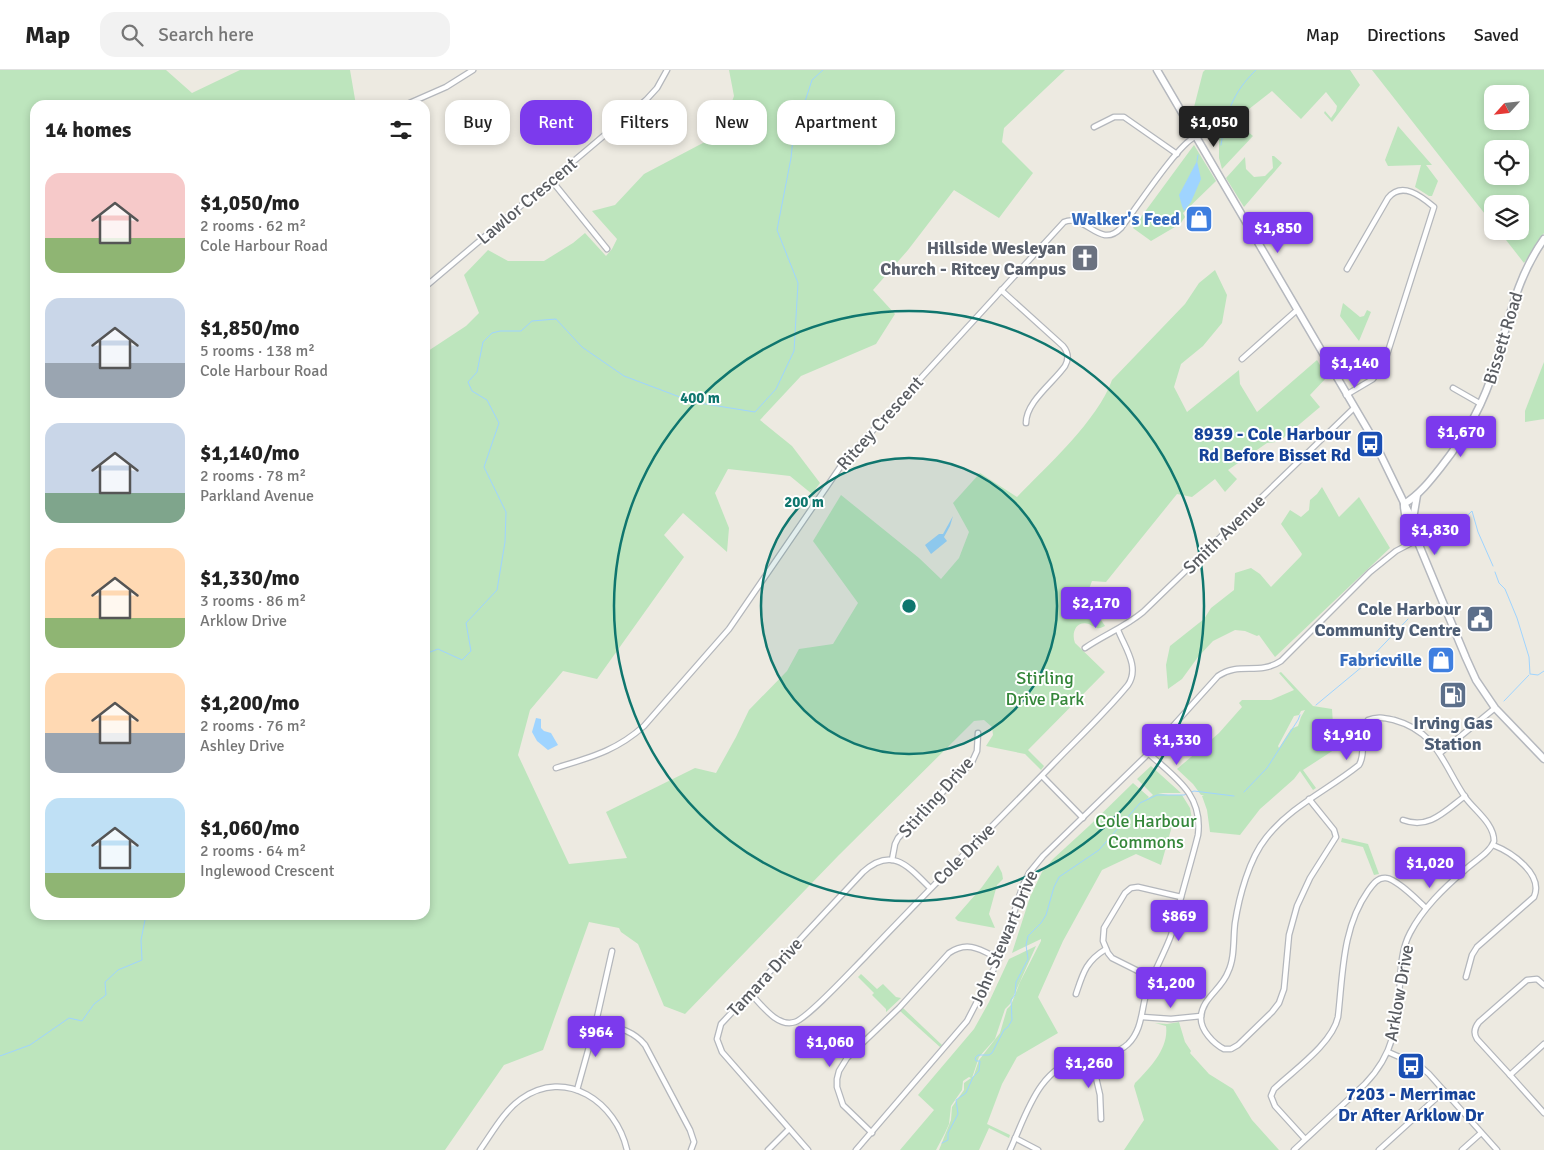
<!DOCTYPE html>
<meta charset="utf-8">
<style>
body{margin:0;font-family:Signika,sans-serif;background:#f2f2f2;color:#222;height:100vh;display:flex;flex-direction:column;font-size:19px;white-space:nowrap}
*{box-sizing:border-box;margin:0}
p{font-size:16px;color:#767676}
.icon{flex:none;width:28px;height:28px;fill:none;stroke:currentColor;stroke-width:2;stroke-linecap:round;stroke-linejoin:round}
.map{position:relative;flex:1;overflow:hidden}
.drawer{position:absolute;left:30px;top:30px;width:400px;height:820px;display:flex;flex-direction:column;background:#fff;border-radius:15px;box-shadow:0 2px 8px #0003}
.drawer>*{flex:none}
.hud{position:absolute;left:445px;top:30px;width:475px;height:45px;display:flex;gap:10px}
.needle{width:32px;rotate:243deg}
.tools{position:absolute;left:1484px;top:15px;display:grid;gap:10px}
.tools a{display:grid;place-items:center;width:45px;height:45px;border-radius:10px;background:#fff;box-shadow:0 2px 8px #0003;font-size:25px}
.price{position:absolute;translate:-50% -42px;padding:0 11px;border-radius:5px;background:#7c3aed;color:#fff;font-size:16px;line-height:32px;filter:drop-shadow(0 1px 2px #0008)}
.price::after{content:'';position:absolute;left:50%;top:30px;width:15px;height:11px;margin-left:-8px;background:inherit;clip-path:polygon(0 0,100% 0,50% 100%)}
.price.on{background:#222;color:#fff}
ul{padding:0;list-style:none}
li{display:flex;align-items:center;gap:15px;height:125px;padding:0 15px}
li span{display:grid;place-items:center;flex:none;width:140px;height:100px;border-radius:15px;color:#555}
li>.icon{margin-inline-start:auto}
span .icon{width:60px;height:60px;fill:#fffc;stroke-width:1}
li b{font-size:21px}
h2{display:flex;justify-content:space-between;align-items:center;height:60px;padding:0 15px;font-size:21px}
.tag{padding:0 18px;border-radius:15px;background:#fff;box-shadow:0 2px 8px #0003;font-size:18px;line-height:45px}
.tag.on{background:#7c3aed;color:#fff}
header{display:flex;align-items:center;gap:30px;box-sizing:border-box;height:70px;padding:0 25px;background:#fff;border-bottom:1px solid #e0e0e0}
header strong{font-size:24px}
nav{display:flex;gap:28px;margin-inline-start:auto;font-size:18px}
.search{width:350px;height:45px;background:#f2f2f2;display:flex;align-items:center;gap:12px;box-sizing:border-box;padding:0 18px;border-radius:15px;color:#767676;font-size:19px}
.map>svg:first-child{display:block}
.green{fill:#bde5bd;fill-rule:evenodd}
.water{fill:#9fd4ff}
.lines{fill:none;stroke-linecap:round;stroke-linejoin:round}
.stream{stroke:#9fd4ff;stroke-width:1}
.minor-casing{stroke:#b4b7bc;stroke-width:7}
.secondary-casing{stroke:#b5b8be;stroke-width:9}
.minor{stroke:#fff;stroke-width:4.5}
.secondary{stroke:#fff;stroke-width:6}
.ring{fill:none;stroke:#0f766e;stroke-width:2.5}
.labels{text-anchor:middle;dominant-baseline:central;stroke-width:4;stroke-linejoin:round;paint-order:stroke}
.street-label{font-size:18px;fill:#5a5d62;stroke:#fff}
.shop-label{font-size:18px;font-weight:bold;fill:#366cbe;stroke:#fff;text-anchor:end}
.worship-label{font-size:18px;font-weight:bold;fill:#5b616d;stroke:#fff;text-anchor:end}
.transit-label{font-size:18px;font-weight:bold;fill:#164399;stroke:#fff;text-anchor:end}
.service-label{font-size:18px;font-weight:bold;fill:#4e5e75;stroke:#fff;text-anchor:end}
.park-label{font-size:18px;fill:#348639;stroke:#fff}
.centre{fill:#0f766e;stroke:#fff;stroke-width:2.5}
.ring-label{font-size:15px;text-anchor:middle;font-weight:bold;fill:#0f766e;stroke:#fff;stroke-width:4;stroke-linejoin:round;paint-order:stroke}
</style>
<header>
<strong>Map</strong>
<div class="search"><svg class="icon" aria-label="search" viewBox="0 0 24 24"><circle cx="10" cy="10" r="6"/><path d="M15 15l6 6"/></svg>Search here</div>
<nav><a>Map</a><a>Directions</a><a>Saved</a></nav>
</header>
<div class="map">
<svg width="1544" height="1080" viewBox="0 0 1544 1080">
<rect width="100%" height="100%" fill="#edeae1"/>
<!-- green -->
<g class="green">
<path d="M0,0H166L192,23L240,0H350L356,35H35V845H425V283L466,256L479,243L464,205L488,180L508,191H544L573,173L585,163L606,186L612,179L617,169L592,141L615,135L644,104L720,64L734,26L729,0H1065L1004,58L1002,72L1033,103L999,148L954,120L908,180L873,220L895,244L876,274L801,306L760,350L792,376L820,413L812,424L790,406L728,399L715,423L729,458L727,482L683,443L664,465L684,487L597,609L563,601L530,640L518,685L569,794L627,788L606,742L695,698L716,703L736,667L749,640L787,601L799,579L833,574L858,533L813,471L841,425L919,488L941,509L959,488L969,462L953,433L980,403L1017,427C1047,396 1098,350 1112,310L1185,234L1199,213L1215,200L1227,225L1222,253L1203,276L1181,294L1174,317L1187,342L1239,300L1240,314L1257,342L1317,290L1327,307L1310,325L1320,337L1282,369L1276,372L1267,373L1228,400L1237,409L1225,422L1215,409L1192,427L1177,424L1106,512L1092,511L1086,527L1105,556C1102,557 1100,559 1097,558C1094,557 1091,555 1089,554C1076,550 1071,563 1075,573L1105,602L1028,680L1044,696L1041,700L1025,684L986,676L993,665L992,657L984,650L974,651L838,786L685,944L664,936L638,874L621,862L619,858L589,852L543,980L504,995L445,1080H0Z"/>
<path d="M1205,0H1350L1360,15L1332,52L1324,43L1325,41L1331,48L1336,41L1337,36L1326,22L1301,49L1272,21L1249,39L1240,55L1253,66L1222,99L1219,88V52H1212L1206,62L1193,41L1203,2Z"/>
<path d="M1372,0H1544V163L1524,193L1499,161H1520V134H1492V153ZM1492,24H1520V51H1492ZM1492,79H1520V106H1492Z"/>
<path d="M1398,56L1432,95H1426L1438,111L1432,126H1429L1415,117L1421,95L1388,96L1385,90Z"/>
<path d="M1194,75L1216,111L1183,143L1185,147L1180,154L1151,171L1133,158Z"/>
<path d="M1272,86H1274L1282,93L1244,137L1226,108L1245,87L1246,99L1254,107L1265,106L1273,98Z"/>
<path d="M1343,233L1360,247L1364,246L1367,240L1371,242L1359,271L1340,246Z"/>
<path d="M1544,292V349L1525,352V341Z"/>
<path d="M1322,417L1339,447L1359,427L1390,478L1275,587L1259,565L1257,566L1245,561L1235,560L1213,571L1198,587L1182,609L1168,619L1166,595L1170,576L1204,549L1211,538L1234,520L1235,503L1251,498L1260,504L1271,517L1301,486L1302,484L1281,454L1290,440L1301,447L1309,440L1310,430L1317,424Z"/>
<path d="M1281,602L1313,636L1332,639L1333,654L1339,655L1338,673L1340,676L1303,700L1316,718L1313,720L1300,701L1294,709L1260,739L1240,765L1210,762L1207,740L1202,726L1204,725H1201L1193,714L1177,699L1219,663L1242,637L1239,633L1242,630H1271L1294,620L1279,603ZM1305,640L1301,647L1298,656L1291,659L1279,678L1278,676L1294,646L1299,645L1301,641Z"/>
<path d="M1151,696L1181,723H1158L1168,725H1182L1190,738L1193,755L1172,756L1161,795L1136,784L1102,800L1063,871L1038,927L1058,963L1017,987L1002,1014L987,1054L1010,1065L1009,1068L989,1058L979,1080H939L951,1050L952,1037L964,1020V1013L971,1008L969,1007L963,1011L962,1020L951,1036L949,1054L945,1063L936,1080H900L934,1040L918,1025L974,959L989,932L1009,889L1036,876L1010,934L1005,939L995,969L979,987L972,1008L974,1005L979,990L1000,963L1007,939L1011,935L1020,912L1041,871V869L1012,883L1030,827L1042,802L1053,789L1089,756L1133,713L1149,727L1147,729L1153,725L1137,709Z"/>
<path d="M1342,768L1368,774L1379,804L1374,805L1363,777L1341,772Z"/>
<path d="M998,795L1002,803L1003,809L997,815L989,844L995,858L958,851L955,848L982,817Z"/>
<path d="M861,904L877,919L883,914L896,927L901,928L886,942V939L872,925L874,923L858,907Z"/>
<path d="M903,938L942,975L940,977L900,941Z"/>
<path d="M1179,952L1185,972L1191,981L1190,983L1209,1004L1233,1019L1252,1050L1279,1080H1124L1144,1050L1134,1016L1135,1013C1150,998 1169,978 1166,956L1155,953L1167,954Z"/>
</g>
<!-- water -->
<g class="water">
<path d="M1197,91L1201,109L1191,132L1184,141L1182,136L1179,125Z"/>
<path d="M953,446L950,456L944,467L947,471L931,484L925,475L939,464H943Z"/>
<path d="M536,648L541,649V658L544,661L551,663L558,675L548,680L537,671L532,662Z"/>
</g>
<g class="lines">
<!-- stream -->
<g class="stream">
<path d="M1221,75C1226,44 1232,23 1256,0"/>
<path d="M1197,91L1198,85"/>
<path d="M1436,484L1445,467L1472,441L1478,462L1493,496"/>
<path d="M1495,502L1499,513L1505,519L1517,548L1529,587L1530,604L1538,605L1544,601"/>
<path d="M425,584L438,579L462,590L471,581L466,553L497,520L505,472L506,442L484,397L499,353L487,330L472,321L468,312L477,302L483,272L492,263L500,261H521L532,251L556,249L582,277L624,306L693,332L755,342L776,319L794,281L798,213L777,160L791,88L793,68L812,10L823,0"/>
<path d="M1504,631L1529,605"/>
<path d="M1316,635L1363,596L1408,549"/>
<path d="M1244,722L1267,698L1298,650L1300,645"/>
<path d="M0,986L30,975L69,948L82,951L94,934L106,925L105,912L118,900L142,890L141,870L146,845"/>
<path d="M942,1073L948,1070V1063L958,1044L956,1030L966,1023L973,1007L979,1001L980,991H976L975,988L978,985H989L992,983L1004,960L1008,957L1012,950L1011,930L1015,925L1016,912L1028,889L1026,875L1028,866L1041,853L1046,845L1054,817L1059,807L1099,780L1140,733L1157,725H1184L1194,721L1234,726"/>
</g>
<!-- minor casing -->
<g class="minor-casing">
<g id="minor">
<path d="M405,35L446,17L473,0"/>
<path d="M1094,57L1114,47H1124L1177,84"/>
<path d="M552,111L607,179"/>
<path d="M425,217L646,30L657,18L667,0"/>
<path d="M1001,220L1063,276C1068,282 1069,289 1065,296C1053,313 1026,332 1026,353"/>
<path d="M1242,289L1297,240"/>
<path d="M1453,318L1481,334"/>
<path d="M1346,325L1373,309L1384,294L1434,137C1421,126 1402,111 1388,128L1347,199"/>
<path d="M1085,578C1104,565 1125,557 1143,542L1354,338"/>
<path d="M1440,683L1495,638"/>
<path d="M556,698C591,687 616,681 644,656L729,559L843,393L1064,152C1086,143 1100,180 1121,158C1135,140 1178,74 1195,67"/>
<path d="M1042,706L1083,748"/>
<path d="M1403,750C1429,760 1445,741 1465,726"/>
<path d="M892,790L895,774L898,768L972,692L977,681L978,663"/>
<path d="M1466,907L1472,885L1477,877L1534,827C1544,804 1511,782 1493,775"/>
<path d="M1152,908L1112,888L1108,883L1103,871L1104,858L1125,823L1131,818L1138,817L1181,827"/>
<path d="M1544,915L1537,909L1527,910L1479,952C1475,957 1473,963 1477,969L1510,1005L1544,974"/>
<path d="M750,923C761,934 777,958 795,952C808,948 852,900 864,888C926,822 990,759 1052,695C1078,668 1105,643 1128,615C1140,597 1125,578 1118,560"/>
<path d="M1076,924C1083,903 1086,891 1106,879"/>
<path d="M1142,947L1171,949L1201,946"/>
<path d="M596,952C614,957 632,959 645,975L690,1060L694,1072L691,1080"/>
<path d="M1388,982L1420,996L1429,1004L1497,1080"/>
<path d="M1091,986L1100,1025L1101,1049"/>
<path d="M1510,1005L1544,1043"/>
<path d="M577,1020L596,952L612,881"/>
<path d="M872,1063L843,1035L837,1017V1009L839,1001L847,988L899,938L949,883C968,870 981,880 999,889"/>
<path d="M1015,1068L1038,1080"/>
<path d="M1305,1069L1275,1036L1271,1026L1274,1019C1294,1000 1332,974 1338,947C1343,904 1342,858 1368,821C1373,814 1378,807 1386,808C1397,809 1418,831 1426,838"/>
<path d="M480,1080C492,1063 504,1041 521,1029C566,997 616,1032 627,1080"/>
<path d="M768,1080L789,1059"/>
<path d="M808,1080L722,982L717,969L721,954L863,802C892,776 908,796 930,818"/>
<path d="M856,1080L967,951L999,889L1023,815L1029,803L1043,786L1145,687L1218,606C1240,591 1258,606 1281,591L1370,502L1396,481L1417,470"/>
<path d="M1010,1080C1027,1043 1038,998 1082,988C1098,985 1115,986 1128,974C1143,959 1141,939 1147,921C1153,903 1163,886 1170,868C1174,858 1176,846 1179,835C1185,812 1192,789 1198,765C1203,725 1176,708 1149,684"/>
<path d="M1294,1080L1365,1014C1395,983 1397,953 1400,912C1401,895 1402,878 1410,863C1423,838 1444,818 1465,800C1474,791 1490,783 1494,771C1494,753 1474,740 1465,727C1443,695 1438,662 1394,650C1385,648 1377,646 1368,650C1358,662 1367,682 1359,695C1328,720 1291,736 1266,768C1249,789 1239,827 1235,853C1233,869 1235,888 1228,902C1222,919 1202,928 1201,947C1200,960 1214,974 1224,979H1231L1238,975L1272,942L1279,933L1284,919L1289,865L1297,836L1310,808L1336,767L1334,760L1309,729"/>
<path d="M1379,1080L1444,1021"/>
<path d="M1462,1080L1481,1063"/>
</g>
</g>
<!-- secondary casing -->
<g class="secondary-casing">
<g id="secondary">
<path d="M1157,0L1372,367L1408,441L1416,460L1417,470"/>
<path d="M1404,434C1419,425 1430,411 1441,397C1467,364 1484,333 1496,293C1509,249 1517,207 1544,169"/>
<path d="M1404,435C1404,448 1410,460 1417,470L1466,588L1476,610L1495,638L1544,689"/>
<path d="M1413,449L1417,425"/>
</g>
</g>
<!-- minor -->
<use href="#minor" class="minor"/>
<!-- secondary -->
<use href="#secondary" class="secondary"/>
</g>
<!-- distance rings -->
<circle cx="909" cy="536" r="148" fill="#0f766e" fill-opacity=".12"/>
<g class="ring">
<circle cx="909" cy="536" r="148"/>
<circle cx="909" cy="536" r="295"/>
</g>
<!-- icons -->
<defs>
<g id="shop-square" transform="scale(1.4375)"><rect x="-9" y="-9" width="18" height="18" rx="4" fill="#3f7fe0" stroke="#fff"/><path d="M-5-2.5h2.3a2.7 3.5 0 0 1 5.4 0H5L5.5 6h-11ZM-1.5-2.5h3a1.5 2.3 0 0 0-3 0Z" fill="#fff"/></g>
<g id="church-square" transform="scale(1.4375)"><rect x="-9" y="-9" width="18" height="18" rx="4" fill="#6b7280" stroke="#fff"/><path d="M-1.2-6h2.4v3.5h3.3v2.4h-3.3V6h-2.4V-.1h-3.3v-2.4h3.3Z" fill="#fff"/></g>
<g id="bus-square" transform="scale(1.4375)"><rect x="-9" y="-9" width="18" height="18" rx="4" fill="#1a4fb4" stroke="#fff"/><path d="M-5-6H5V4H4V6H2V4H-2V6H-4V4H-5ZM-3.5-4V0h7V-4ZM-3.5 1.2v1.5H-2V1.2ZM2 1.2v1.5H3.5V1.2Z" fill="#fff"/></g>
<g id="civic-square" transform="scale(1.4375)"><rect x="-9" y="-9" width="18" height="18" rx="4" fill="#5c6f8a" stroke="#fff"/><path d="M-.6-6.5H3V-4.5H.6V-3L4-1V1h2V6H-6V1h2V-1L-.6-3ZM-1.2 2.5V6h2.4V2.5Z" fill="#fff"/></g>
<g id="fuel-square" transform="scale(1.4375)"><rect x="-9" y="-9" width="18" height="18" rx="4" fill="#5c6f8a" stroke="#fff"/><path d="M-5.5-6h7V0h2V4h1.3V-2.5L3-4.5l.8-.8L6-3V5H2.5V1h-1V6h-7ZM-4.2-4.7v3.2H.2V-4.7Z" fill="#fff"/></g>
</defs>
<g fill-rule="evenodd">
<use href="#shop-square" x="1199" y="149"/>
<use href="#church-square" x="1085" y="188"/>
<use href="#bus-square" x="1370" y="374"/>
<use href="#civic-square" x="1480" y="549"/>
<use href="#shop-square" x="1441" y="590"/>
<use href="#fuel-square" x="1453" y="625"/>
<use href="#bus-square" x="1411" y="996"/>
</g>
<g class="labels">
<!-- street labels -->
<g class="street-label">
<text transform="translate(527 131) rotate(-40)">Lawlor Crescent</text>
<text transform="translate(1503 268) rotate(-73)">Bissett Road</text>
<text transform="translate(880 353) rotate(-48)">Ritcey Crescent</text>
<text transform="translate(1224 464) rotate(-44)">Smith Avenue</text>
<text transform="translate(936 727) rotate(-48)">Stirling Drive</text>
<text transform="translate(964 784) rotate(-45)">Cole Drive</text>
<text transform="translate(1004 868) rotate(-67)">John Stewart Drive</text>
<text transform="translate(765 907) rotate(-47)">Tamara Drive</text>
<text transform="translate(1399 923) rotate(-80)">Arklow Drive</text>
</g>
<!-- shop labels -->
<g class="shop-label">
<text x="1180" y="149">Walker's Feed</text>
<text x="1422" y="590">Fabricville</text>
</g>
<!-- worship labels -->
<g class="worship-label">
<text x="1066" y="178">Hillside Wesleyan<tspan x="1066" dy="21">Church - Ritcey Campus</tspan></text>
</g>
<!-- transit labels -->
<g class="transit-label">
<text x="1351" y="364">8939 - Cole Harbour<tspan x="1351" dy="21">Rd Before Bisset Rd</tspan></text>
<text x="1411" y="1024" text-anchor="middle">7203 - Merrimac<tspan x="1411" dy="21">Dr After Arklow Dr</tspan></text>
</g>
<!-- service labels -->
<g class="service-label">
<text x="1461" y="539">Cole Harbour<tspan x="1461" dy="21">Community Centre</tspan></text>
<text x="1453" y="653" text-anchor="middle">Irving Gas<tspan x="1453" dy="21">Station</tspan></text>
</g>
<!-- park labels -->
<g class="park-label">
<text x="1045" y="608">Stirling<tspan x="1045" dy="21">Drive Park</tspan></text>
<text x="1146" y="751">Cole Harbour<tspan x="1146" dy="21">Commons</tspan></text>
</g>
</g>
<circle cx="909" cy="536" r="8" class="centre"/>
<g class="ring-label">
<text x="700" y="333">400 m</text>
<text x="804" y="437">200 m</text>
</g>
</svg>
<div class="tools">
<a><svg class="needle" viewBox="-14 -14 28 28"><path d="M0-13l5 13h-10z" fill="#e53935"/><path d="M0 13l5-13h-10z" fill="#767676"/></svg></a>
<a><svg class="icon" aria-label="locate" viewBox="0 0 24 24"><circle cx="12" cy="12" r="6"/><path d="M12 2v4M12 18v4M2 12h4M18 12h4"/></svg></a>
<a><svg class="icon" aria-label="layers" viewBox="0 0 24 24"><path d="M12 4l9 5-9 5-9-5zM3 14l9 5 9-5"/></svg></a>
</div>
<b class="price on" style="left:1214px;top:78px">$1,050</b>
<b class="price" style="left:1278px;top:184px">$1,850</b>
<b class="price" style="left:1355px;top:319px">$1,140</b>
<b class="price" style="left:1461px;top:388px">$1,670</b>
<b class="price" style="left:1435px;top:486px">$1,830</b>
<b class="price" style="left:1096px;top:559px">$2,170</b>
<b class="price" style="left:1347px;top:691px">$1,910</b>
<b class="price" style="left:1177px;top:696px">$1,330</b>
<b class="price" style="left:1430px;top:819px">$1,020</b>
<b class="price" style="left:1179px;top:872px">$869</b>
<b class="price" style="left:1171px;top:939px">$1,200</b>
<b class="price" style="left:596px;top:988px">$964</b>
<b class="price" style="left:830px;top:998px">$1,060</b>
<b class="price" style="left:1089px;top:1019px">$1,260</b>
<div class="hud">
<a class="tag">Buy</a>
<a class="tag on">Rent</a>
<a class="tag">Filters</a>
<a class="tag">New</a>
<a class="tag">Apartment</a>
</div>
<section class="drawer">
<h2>14 homes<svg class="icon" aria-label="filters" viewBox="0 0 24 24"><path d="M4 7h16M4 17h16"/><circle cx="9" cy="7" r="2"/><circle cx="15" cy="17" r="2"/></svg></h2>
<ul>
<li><span style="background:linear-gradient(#f6c9c9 65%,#8fb573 0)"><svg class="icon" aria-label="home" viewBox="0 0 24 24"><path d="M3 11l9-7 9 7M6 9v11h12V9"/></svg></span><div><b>$1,050/mo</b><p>2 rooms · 62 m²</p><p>Cole Harbour Road</p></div></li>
<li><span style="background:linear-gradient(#c9d6e8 65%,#9aa5b1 0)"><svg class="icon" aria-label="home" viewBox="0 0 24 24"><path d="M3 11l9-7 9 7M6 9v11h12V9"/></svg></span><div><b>$1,850/mo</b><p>5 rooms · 138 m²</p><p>Cole Harbour Road</p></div></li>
<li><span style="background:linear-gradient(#c9d6e8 70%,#7fa58c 0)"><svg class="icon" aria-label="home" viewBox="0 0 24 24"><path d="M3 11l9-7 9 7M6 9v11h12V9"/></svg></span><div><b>$1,140/mo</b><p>2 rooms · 78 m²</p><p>Parkland Avenue</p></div></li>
<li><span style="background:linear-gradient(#ffd9b3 70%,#8fb573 0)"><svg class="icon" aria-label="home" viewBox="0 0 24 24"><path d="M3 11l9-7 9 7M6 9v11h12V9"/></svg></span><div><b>$1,330/mo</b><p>3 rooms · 86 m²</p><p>Arklow Drive</p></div></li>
<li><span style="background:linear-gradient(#ffd9b3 60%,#9aa5b1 0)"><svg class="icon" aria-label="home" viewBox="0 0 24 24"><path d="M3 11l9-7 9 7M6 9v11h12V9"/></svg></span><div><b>$1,200/mo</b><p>2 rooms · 76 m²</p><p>Ashley Drive</p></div></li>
<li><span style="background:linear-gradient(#bfe0f5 75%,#8fb573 0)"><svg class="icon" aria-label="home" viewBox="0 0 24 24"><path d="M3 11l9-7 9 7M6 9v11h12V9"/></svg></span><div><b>$1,060/mo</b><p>2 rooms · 64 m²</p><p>Inglewood Crescent</p></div></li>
</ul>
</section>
</div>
